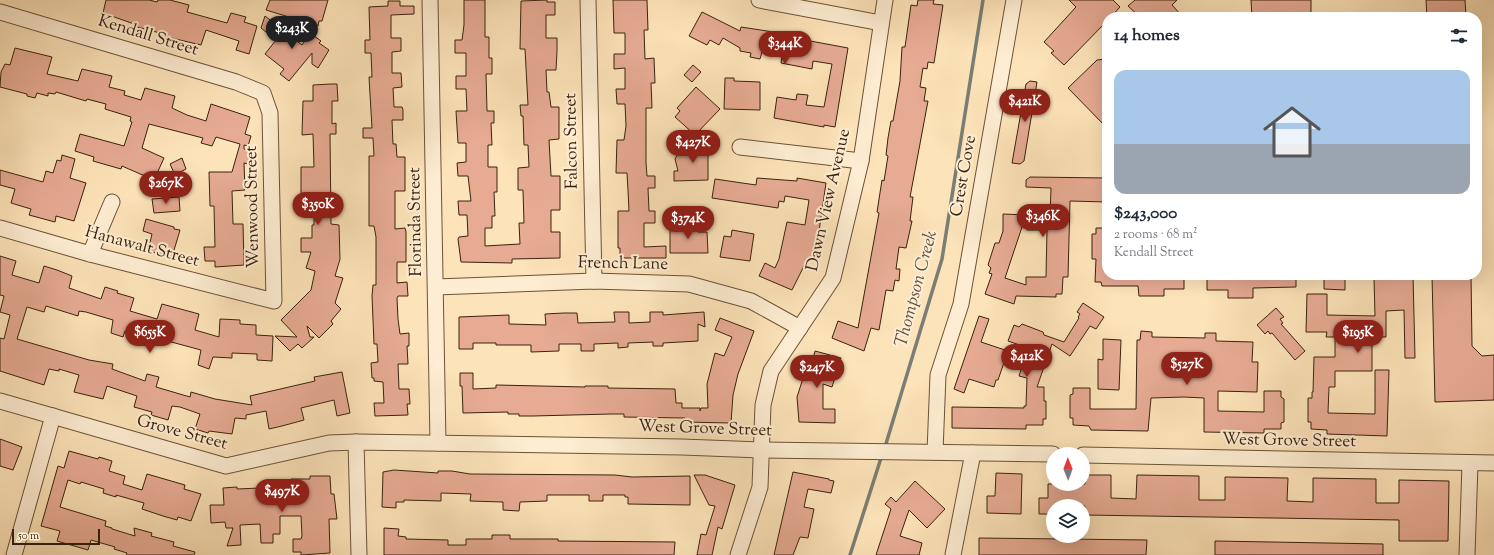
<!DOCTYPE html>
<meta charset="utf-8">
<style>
body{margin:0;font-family:"Sorts Mill Goudy",serif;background:#f2f2f3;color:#1f2937;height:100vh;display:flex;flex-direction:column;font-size:15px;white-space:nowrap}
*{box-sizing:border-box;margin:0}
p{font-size:13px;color:#747a83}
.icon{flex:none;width:22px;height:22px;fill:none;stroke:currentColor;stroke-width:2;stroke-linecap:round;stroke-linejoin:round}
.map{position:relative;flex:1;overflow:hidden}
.details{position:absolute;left:1102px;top:12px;width:380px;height:268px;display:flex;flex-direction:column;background:#fff;border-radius:16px;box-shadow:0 4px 16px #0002}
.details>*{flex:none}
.needle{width:26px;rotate:359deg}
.buttons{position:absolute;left:1046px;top:447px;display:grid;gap:8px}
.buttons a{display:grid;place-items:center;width:44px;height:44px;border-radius:50%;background:#fff;box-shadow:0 4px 16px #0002;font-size:20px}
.scale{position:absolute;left:12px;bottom:10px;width:88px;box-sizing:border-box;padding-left:4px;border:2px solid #3a220d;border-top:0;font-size:11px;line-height:14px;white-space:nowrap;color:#3a220d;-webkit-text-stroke:3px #feedd2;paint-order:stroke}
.price{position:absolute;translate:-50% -34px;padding:0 9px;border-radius:14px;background:#8f2418;color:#fff;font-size:13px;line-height:26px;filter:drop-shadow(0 1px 2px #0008)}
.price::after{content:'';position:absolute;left:50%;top:24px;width:12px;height:9px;margin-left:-6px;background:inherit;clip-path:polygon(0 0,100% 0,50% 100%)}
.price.selected{background:#222;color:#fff}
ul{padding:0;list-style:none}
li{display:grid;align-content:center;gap:8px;height:212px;padding:0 12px}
li span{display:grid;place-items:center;height:124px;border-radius:12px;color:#555}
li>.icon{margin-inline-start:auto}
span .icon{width:72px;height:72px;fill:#fffc;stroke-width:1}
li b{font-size:17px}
h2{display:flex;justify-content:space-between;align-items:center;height:48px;padding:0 12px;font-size:17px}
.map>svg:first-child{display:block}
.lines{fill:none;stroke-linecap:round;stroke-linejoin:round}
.stream{stroke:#7a7e75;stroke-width:3.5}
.building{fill:#e7ab94;stroke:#3a220d}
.minor-casing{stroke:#6b5238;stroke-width:17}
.minor{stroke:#feedd2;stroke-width:15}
.labels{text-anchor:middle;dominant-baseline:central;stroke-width:4;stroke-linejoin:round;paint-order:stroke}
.street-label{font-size:17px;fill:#3a220d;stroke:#feedd2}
.water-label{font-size:18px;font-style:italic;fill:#5a5041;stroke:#feedd2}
</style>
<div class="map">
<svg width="1494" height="555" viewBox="0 0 1494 555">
<rect width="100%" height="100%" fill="#fde3b9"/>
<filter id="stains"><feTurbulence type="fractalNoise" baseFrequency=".005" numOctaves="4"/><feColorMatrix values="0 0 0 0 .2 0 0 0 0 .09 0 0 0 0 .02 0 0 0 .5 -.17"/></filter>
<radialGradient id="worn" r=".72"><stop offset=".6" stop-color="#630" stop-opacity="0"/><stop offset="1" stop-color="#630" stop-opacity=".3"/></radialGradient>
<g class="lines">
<!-- stream -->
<g class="stream">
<path d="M885,447L942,259L983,0"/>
<path d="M850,555L882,455"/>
</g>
</g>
<!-- building -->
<g class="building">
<path d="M106,0H149L157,2L158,0H170L189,5L187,12L227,23L231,13L246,17L244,22L257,26L249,54L236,50L239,41L206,30L201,45L163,36L164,34L137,27V25L103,13Z"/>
<path d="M270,0H328L322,21H319L318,26L266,10Z"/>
<path d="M464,0H485V37H489V58H492V74H486L487,111H494V123H491L492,145H488V167H497V192H494L495,216H492V228H485V246L520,244L519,223H524L523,190H518V168L529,167L528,145H524L523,116H521L520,105H528L525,49H520L521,1L547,0V2H555V15H546V38H557V51L556,70H546L547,92H549L551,107H559V139L549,140L551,176H560V210H551V232H560V258L512,259V263L461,262L458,239L459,237L468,236L467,215H459L458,201H471L468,176H458L457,163L466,162V143H458L456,111H467L466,89H456V76H466V53H455V40H462L464,25Z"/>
<path d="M613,0H647L648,30H644L645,59L654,58L655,83H651L652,108H646V163L647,176H655V188H648L649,211H655V223H644V247L666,246V258H620V248H618V211H629L628,190L627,173H616L617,140H624L626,126L625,104H617L616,89H625V68L614,69V54H625V33H614Z"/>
<path d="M918,0H934L933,4L943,5L934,63L928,62L927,69L923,68L920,87L926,88L924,101H928L910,197H913L910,221H912L906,248L899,247L896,269H900L899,281L895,280L893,291L886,290L879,330L871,328L864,351L832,338L838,321L858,328L879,213L877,212L882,180L884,181L888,156L886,155L888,138L891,121H893L900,81L902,47H905L911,5L917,6Z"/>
<path d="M1069,0H1113L1120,7L1111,17H1107V21L1064,65L1051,53L1054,51L1044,42L1076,7Z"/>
<path d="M1135,0H1177L1172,5L1183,17H1140L1128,6Z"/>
<path d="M1251,0H1311V17H1252Z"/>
<path d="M1426,0H1465L1466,17H1427Z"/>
<path d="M388,1H400V6H414V14L391,15V38H401V51L392,52V73H401L402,87L393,88L394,107H402L403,110V120H392L393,144H396L397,157H405V191H395V229L405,228L406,232V262H397V283L407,282L408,296H398L397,298L398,319L400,334L409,333V346H407L408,364H398L399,389H409L410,404H407L408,415L375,416L374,403H384L383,382L374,381V378H372L371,363L378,362L377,344H374L372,296L373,285H376V237L374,226H369V156H374L373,138H363V128H372L369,77H372L371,53H365V40H370L369,7L388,6Z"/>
<path d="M702,12L740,31L741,27L780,33L805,40L848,48L835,127L824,125V127L774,118L777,97L796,100L797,94L808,95L806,105L824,107L832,64L813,61L812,69L781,63L782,55L762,52L760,59L750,57L751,53L740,51V48L723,38L719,45L710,40L707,45L689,36Z"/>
<path d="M265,16L302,45L310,33L321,41L319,43L329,50L318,68L312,64V53L289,81L280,74L284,69L265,54L276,40L261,28Z"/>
<path d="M15,48L52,57L47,74L78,81L82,69L112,76L109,87L125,91L124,95L141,100L145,88L175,96L172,108L187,115L206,121L211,104L250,117L245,134L251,136L248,146L244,145V149L252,151L248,164L244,163L245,190L232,191L233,224H243L244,265L215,267V261H205L204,247H215L214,206H210L209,172H232L240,144L216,137L212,146L201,143L203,138L149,124L142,148L164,158L154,180L122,166L121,169L93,161L94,157L75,151L80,134L124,146L132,122L130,121L131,117L105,109L106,104L87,99L86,101L56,92L55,94L48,93V96L37,93L35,98L27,96V94L0,87L1,72L5,64L10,65Z"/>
<path d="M1107,59V128L1068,88L1097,60Z"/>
<path d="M693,65L701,72L692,82L684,75Z"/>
<path d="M725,78H734V81L760,82V110L724,109Z"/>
<path d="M1030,81L1037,82L1024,161L1020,164L1012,163L1026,84Z"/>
<path d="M331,84H337L338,101H332V124L336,123V134H330L331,224L339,225L340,259L335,276L343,278L335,303L341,309L331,321L333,324L319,338L307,326L310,337H314L302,348L298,344L290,351L275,336L297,337L281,320L311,290L315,271L306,268L311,252H301V238H312V225H314V202L301,203V167H314L313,134L302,135L303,101H313V85Z"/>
<path d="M696,87L720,109L695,135L675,117L680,111L677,108Z"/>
<path d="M693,143H708V180L674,181V171H678L675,159L679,152L693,150Z"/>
<path d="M62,155L75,159L70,178L86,183L74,221L56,216L55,222L29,215L31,209L11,203L15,189L0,185V170L43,182L46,171L53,173L57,160L61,161Z"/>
<path d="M182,158L186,169L175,175L170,164Z"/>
<path d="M1030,177L1107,178V202L1070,201L1068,277H1063L1062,294H1056V297L1016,296L1014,304L985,294L992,274L989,273L991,268L988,265L995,243H999L1003,231V214L1026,215L1005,278L1026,285V277H1046L1047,230H1027V215H1050L1051,188L1026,187V180Z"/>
<path d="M757,178L797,181V178L826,183L817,245L814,244L812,258H808L792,290L759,276L765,263L775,268L779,259L787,222L805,225L809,200L785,196L784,202L779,201L778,208L712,198L715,179L756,185Z"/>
<path d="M179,197L180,211L154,213L152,199Z"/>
<path d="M146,219L174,227V229L180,230L172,257L148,251L152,234L143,231Z"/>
<path d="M670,226H698V232H707L708,253H670Z"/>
<path d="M1096,228H1107V275H1184V289H1164V296H1139L1138,286H1102L1101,282H1095L1096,259H1092V234H1096Z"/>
<path d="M732,230L754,234L750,261L720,257L724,236L731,237Z"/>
<path d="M0,256L16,261L12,275L39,283L44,266L57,270L72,276L69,288L101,299L105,287L118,291L117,293L134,298L130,311L157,319L162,304L199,314L195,330L219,337L220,319L240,320V324L256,325V335L273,336L272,361L257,360V354L232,353V358L213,357L209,369L198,365L201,350L138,333V335L125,331L123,337L111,333L113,320L86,312L79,311L78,316L46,306L44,312L27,307L17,339L89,360L113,364L112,369L145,381L147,374L159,377L156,387L190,397L191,392L215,399L252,405L250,396L315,381L314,377L342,372L350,413L337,416L334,400L301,408L304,420L282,426L269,429L266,411L246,415V419L235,418L232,434L209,431L208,433L195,429L200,414L180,407L172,406L168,420L151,415L152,412L134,407L137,396L107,386L103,399L74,392L79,375L59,369V371L49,369L44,385L0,371V338L4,339L10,315L0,312L4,296L0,295Z"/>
<path d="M1207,275L1258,277V275H1296V287L1253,288V298H1228V290H1207Z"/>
<path d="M1324,275L1345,277V290L1324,289Z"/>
<path d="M1376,275H1413L1415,358H1405L1404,310L1386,311V337H1372V371H1335V387H1329L1328,413L1375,414V370H1389L1387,436L1327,434V430L1311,429V422H1308V398H1312V392H1313L1314,357H1335V337H1326L1327,332H1306L1307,294H1327V315L1375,316L1374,278H1376Z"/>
<path d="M1432,275H1471L1472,346L1482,356L1494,355V400L1435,402Z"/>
<path d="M1083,303L1104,317L1096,329L1090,326L1070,356L1052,344L1037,387H1044V401H1046V419H1043V425H1026V429L952,428V407L1024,408V406H1026L1027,378L1019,376L1028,348L1008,341L1014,325L1019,327L1022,324L1043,332L1044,335L1064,342L1079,318L1078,317L1080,314L1077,312Z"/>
<path d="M1276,308L1284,317L1280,319L1283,323L1281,324L1305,351L1295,360L1272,333L1270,334L1268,331L1265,334L1257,325Z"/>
<path d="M614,312H629V323L650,322V312H663V315L704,312L705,327L698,324V341L663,343V346H653V342L628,343V347L618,348V343L594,344V351H581V344H559V351L531,352V345H496V343H473V349H459V317L509,315V324L546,325L545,314L564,313H577L578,323L615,322Z"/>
<path d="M979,316L989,319L981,342L1008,351L998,380H996L994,387L969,379L964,393L954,389Z"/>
<path d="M720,318L754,331L738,374L733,395L731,423L684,422L685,418L624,417V414H611L533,416H519V414H508V412L463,413L462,386H460V373H473V389L496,388V385L585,387V386H608V388L675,389L676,403H682V408H700V411L701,408H708L707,384L715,353L724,356L732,337L715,330Z"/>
<path d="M1141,331L1152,332V337L1205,338V333H1216V341L1253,342L1252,362H1258L1257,392L1218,391V411L1264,412V391H1281V397L1284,399V422L1281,423V429H1264V433L1204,432V398L1184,397L1151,398L1148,431L1091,430L1089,426L1073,425V418H1070V395L1073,394V388H1090V409H1136L1137,340H1140Z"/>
<path d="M1103,339L1121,340L1119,390L1098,389V359L1103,360Z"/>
<path d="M815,351L841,358L832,387L823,384V409H835V423L799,422L797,397L805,372L807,373L810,362L812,363Z"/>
<path d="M0,439L22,447L13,470L0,466Z"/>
<path d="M69,451L98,459L99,457L112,461L109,471L125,476L123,484L142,490L147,474L185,485L184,489L201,494L191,521L178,517L177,520L163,516L142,509L144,503L116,495V497L103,493L104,489L81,482L80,484L68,480L60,507L106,521L105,526L112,528V529L135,536L134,528L152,533L151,536L174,542L173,546L195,552L194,555H126L127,553L114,549L115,547L91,540L88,550L57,541L60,531L41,526L58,466L64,468Z"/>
<path d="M394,470L438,473V471H452L470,474L615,475L632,477L690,476V505L628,504V497H625V495H603V501H589V495H547V501L520,502L519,511L503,510V502L470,501L471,494L441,493V501L404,500V502H396V508L382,507L383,472Z"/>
<path d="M793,472L829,479V480L834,481L831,493L808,489L804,507L814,509L808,538L800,537L793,555H774Z"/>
<path d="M996,473L1022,474L1021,514L987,513V496H995Z"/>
<path d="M694,475H705L735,485L722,529L718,527L712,555H697L701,534L706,535L715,506L709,505Z"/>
<path d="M1085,475H1111V498L1136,499L1137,475L1199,476V500H1225V477L1288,478L1287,501L1313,502V478L1376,479V503H1399V480L1449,481L1448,541H1399V520L1084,515L1085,506H1053V514H1039V498H1048V484H1085Z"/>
<path d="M310,476H330L331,494H334L337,519H329L330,553L301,555V552H293V539H301L302,536L301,516H280V534H273V543H261L260,524L240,525L241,545L227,546L233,528H226L225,522L211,523L210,505H224L223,488L237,487V489L260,488L261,491L285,490L291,488V479H310Z"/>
<path d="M915,481L945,509L927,528L909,510L900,536L922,543L919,555H876L891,509L885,504L891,497L896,502Z"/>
<path d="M384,528L399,529L398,536L406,537V539L448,540V545H466V539H492V535H510V539H558V541L675,542L674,555H384Z"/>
<path d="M979,538L1147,540L1146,555H979Z"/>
<path d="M1215,541L1383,544V555H1215Z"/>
</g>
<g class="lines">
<!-- minor casing -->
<g class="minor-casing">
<g id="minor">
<path d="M430,0L438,443"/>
<path d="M588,0L594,281"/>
<path d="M759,0L881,23"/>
<path d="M0,12L236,82L263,93L270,113L274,301L90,254L0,228"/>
<path d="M740,147L861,161"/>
<path d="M90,254L112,202"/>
<path d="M436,287L594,281L689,284L751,301L800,328"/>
<path d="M0,401L226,466L329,443L356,442L682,447L761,450L1053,454"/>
<path d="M356,442L359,555"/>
<path d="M935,452L938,375L961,304L1014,0"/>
<path d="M1083,455L1494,463"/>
<path d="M14,555L53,416"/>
<path d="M738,555L760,487L763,405L771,371L833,278L861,161L885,0"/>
<path d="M953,555L973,453"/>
<path d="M1467,555L1470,464"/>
</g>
</g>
<!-- minor -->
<use href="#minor" class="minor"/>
</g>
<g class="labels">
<!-- street labels -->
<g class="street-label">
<text transform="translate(148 36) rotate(17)">Kendall Street</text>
<text transform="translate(572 141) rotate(-91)">Falcon Street</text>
<text transform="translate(964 176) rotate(-80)">Crest Cove</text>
<text transform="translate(829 200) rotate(-77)">Dawn View Avenue</text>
<text transform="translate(253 207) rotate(-91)">Wenwood Street</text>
<text transform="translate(416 222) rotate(-91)">Florinda Street</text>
<text transform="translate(142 247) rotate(15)">Hanawalt Street</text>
<text transform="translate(623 264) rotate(1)">French Lane</text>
<text transform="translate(705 429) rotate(2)">West Grove Street</text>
<text transform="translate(182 433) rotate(15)">Grove Street</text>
<text transform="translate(1289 441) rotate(1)">West Grove Street</text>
</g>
<!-- water labels -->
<g class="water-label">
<text transform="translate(917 289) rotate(-75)">Thompson Creek</text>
</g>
</g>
<rect width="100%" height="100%" filter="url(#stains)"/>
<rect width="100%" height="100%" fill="url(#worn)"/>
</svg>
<div class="buttons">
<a><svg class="needle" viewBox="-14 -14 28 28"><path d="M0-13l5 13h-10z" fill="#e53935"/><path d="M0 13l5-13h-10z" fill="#747a83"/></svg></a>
<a><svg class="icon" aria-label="layers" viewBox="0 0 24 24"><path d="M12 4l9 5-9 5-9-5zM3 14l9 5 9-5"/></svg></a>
</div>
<div class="scale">50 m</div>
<b class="price selected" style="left:292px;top:50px">$243K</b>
<b class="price" style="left:785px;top:65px">$344K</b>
<b class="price" style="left:1025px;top:123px">$421K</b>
<b class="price" style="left:693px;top:164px">$427K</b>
<b class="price" style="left:166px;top:205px">$267K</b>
<b class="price" style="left:318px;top:226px">$350K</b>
<b class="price" style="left:1043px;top:238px">$346K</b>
<b class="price" style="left:688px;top:240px">$374K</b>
<b class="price" style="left:150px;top:354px">$655K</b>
<b class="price" style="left:1358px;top:354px">$195K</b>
<b class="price" style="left:1027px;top:378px">$412K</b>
<b class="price" style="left:1187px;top:386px">$527K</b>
<b class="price" style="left:817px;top:389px">$247K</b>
<b class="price" style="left:282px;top:513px">$497K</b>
<section class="details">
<h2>14 homes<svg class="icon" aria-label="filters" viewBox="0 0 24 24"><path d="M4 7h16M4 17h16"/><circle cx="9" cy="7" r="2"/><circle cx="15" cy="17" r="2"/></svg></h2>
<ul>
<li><span style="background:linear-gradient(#a9c7e8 60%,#9aa5b1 0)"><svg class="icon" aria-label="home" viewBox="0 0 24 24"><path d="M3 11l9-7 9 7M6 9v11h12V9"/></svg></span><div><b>$243,000</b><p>2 rooms · 68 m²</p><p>Kendall Street</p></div></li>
</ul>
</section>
</div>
